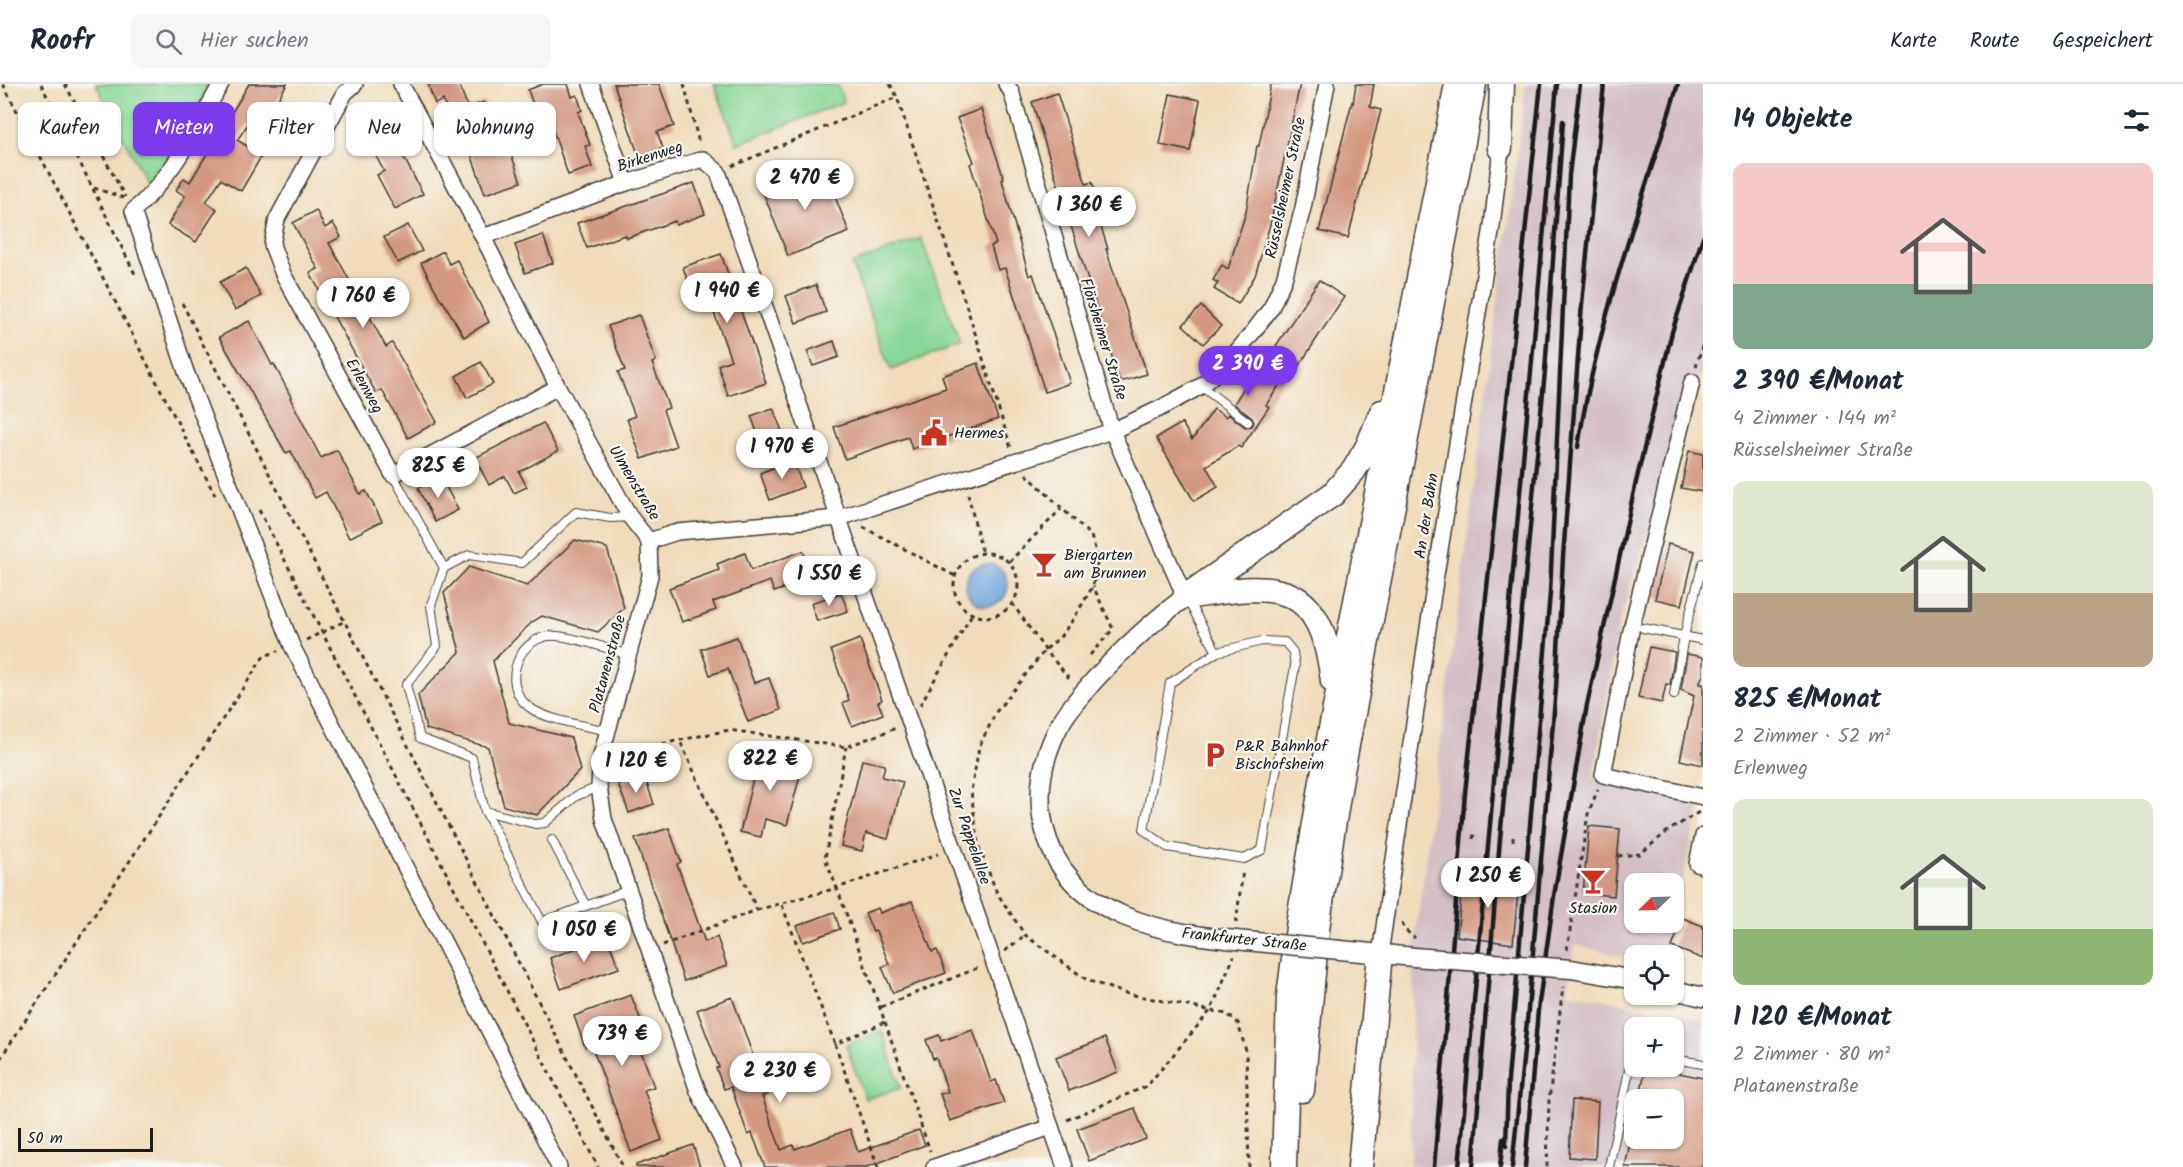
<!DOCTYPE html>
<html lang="de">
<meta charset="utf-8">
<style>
body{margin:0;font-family:Kalam,sans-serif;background:#f6f6f7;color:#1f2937;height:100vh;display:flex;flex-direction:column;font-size:22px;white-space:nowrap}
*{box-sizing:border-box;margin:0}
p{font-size:20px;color:#747a83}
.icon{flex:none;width:33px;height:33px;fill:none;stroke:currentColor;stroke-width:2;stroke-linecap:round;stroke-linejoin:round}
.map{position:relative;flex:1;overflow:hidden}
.drawer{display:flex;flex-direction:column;background:#fff;width:480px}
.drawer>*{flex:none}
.hud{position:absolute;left:18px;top:18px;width:570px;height:54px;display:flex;gap:12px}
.needle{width:39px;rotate:247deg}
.controls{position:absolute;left:1624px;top:789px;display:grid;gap:12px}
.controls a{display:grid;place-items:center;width:60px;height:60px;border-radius:12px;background:#fff;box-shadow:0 2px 4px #0004;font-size:30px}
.scale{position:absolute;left:18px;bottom:15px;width:135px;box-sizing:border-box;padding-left:6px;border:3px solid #1c1c1c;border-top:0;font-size:16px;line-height:21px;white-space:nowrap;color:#1c1c1c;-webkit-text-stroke:4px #f6f6f2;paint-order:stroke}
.price{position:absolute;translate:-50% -51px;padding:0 14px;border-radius:21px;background:#fff;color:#222;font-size:20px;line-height:39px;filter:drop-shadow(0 2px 3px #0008)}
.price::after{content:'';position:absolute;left:50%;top:36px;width:18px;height:14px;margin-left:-9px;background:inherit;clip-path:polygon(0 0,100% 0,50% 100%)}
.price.active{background:#7c3aed;color:#fff}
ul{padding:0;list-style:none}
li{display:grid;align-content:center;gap:12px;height:318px;padding:0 30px}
li span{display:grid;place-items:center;height:186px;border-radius:12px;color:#555}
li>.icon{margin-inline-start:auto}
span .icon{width:108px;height:108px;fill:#fffc;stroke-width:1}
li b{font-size:26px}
h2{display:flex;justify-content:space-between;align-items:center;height:72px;padding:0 30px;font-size:26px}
.tag{padding:0 21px;border-radius:12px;background:#fff;box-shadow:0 2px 4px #0004;font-size:21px;line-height:54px}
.tag.active{background:#7c3aed;color:#fff}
header{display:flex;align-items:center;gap:36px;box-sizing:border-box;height:84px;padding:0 30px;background:#fff;border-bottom:2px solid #e0e1e3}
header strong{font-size:28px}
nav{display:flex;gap:33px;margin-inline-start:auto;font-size:21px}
.search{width:420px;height:54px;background:#f6f6f7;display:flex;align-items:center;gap:15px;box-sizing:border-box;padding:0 21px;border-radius:12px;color:#747a83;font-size:22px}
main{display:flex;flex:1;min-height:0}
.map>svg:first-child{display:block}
.industrial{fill:#d2bec4;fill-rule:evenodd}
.green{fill:#88d797;stroke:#527a5a;stroke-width:1.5}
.water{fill:#6ca3da;stroke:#44607b;stroke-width:1.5}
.building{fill:#d39881}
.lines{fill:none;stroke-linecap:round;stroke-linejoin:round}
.service-casing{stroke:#3c3934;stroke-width:10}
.minor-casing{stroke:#3c3934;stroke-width:18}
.tertiary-casing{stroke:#3c3934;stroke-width:21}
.trunk-casing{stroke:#3c3934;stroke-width:27}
.path{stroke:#3c3934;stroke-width:3;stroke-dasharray:4.5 4.5;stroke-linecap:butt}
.service{stroke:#fff;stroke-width:8}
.minor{stroke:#fff;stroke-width:15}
.tertiary{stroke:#fff;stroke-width:18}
.trunk{stroke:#fff;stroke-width:24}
.rail{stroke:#1c1c1c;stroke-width:4.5}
.tertiary-bridge-casing{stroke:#3c3934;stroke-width:21;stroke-linecap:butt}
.tertiary-bridge{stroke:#fff;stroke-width:18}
.labels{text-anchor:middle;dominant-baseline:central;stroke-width:4.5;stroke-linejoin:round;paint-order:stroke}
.street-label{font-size:16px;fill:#1c1c1c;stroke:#f6f6f2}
.poi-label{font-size:16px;fill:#1c1c1c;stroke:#f6f6f2;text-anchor:start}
</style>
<header>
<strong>Roofr</strong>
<div class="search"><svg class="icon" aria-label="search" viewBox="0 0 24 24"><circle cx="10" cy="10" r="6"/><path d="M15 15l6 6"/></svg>Hier suchen</div>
<nav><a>Karte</a><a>Route</a><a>Gespeichert</a></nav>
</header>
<main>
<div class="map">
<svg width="1703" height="1083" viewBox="0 0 1703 1083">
<rect width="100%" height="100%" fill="#f6f6f2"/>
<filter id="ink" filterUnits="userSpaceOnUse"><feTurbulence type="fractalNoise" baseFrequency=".0167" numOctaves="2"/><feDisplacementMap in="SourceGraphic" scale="12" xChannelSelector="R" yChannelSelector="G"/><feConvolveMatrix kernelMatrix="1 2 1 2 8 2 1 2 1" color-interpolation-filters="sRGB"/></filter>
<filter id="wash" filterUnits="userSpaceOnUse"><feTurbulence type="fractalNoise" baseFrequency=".008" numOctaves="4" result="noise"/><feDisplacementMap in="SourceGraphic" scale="24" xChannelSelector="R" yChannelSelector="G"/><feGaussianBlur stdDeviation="1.35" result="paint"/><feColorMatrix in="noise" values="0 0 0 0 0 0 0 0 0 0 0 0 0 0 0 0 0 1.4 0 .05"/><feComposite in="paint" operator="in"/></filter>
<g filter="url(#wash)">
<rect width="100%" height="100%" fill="#f0dcba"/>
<!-- industrial -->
<path class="industrial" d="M1526,0H1703V285L1682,338L1619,539L1593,694L1700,719L1674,833V800H1635V838L1673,839L1665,871L1635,872V875L1575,861L1568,908L1703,936V1083H1411L1413,890L1416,850ZM1635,944H1674V982H1635ZM1635,1016H1674V1054H1635Z"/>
<!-- green -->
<g class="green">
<path d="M96,0H211L161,88L147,100Z"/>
<path d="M714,0H837L844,18L737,60Z"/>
<path d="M921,154L960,260L891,286L852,180Z"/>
<path d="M882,947L901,1004L865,1015L846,961Z"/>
</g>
<!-- water -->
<circle class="water" cx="987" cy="501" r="21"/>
<g id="blocks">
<!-- building -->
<g class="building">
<path d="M249,0H287L264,39L253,33L237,56L262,71L241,107L221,95L206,118L217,125L196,158L168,141L185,112L176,106L184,94L190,98Z"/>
<path d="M428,0H459L468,24L484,18L487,27L499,23L504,37L493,41L504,69L510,67L521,98L485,110L470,67L463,70L443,16L435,20Z"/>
<path d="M543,0H568L572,13L577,11L582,26L578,28L590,61L585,62L592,83L568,91L545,23L535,26L528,6Z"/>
<path d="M614,0H659L674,42L657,48L663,64L639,73Z"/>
<path d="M1271,0H1300L1271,137L1255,192L1238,220L1214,205L1218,199L1213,196L1222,181L1228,185L1246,128L1257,62H1259Z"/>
<path d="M1356,0H1374L1370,23L1381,26L1348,154L1319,147L1352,18L1353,19Z"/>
<path d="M1057,9L1086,100L1092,98L1100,122L1095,124L1108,165H1106L1147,290L1120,298L1032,18Z"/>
<path d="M1170,10L1200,16L1190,67L1160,61Z"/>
<path d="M981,25L1004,95L1002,96L1029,192L1033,190L1070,299L1045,308L1005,184L998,186L991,162L996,160L970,80L974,78L957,34Z"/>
<path d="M380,28L423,110L395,125L377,91L384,87L358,40Z"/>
<path d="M823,82L849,148L788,172L762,105Z"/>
<path d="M694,99L705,130L676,141L675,137L627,154L625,151L587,164L577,139Z"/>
<path d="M316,126L325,144L333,139L341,153L329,159L386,263L392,259L437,338L408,354L382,306L376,309L310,189L318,185L293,139Z"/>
<path d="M408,141L422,167L398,179L384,153Z"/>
<path d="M543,151L553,179L525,189L515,161Z"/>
<path d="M443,167L449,180L457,176L489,238L464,253L443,217L442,218L421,179Z"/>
<path d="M721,170L766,299L728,312L718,281L731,276L708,212L694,216L683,183Z"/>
<path d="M246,184L261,212L235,226L220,198Z"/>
<path d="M1319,196L1344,213L1295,288L1290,285L1266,321L1269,323L1241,364L1238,362L1206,382L1218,403L1194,417L1156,354L1182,339L1192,356L1214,325L1226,333L1228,330L1245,343L1252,342L1254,338L1252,334L1234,320L1267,265L1272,268Z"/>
<path d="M816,201L826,228L796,239L786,212Z"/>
<path d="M1201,222L1221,242L1203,260L1183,241Z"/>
<path d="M639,231L656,277L652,279L669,324L663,326L676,362L642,375L627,335L635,332L618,288L625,286L608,242Z"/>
<path d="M249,237L272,281L274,280L291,313L290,314L321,374L337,366L360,410L366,407L382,437L349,454L326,408L315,414L291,367L286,369L219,253Z"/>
<path d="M834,257L839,273L813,282L807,267Z"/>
<path d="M481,278L493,300L467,314L456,292Z"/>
<path d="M978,279L998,335L912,365L908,353L845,375L834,343L946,304L942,292Z"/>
<path d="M773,324L783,350L761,359L751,332Z"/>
<path d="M543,339L558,367L519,388L527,403L514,409L505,392L489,401L475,374Z"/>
<path d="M1689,367L1703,370V408L1681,404Z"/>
<path d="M793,376L803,403L770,416L760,389Z"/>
<path d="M441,393L458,426L435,438L418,404Z"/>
<path d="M575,456L607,464L624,524L598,548L542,532L532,538L493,577L509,639L571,654L580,686L537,731L504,722L488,663L426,645L418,611L460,568L444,509L469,483L527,502Z"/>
<path d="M1668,460L1695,467L1682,521L1655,515Z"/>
<path d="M803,467L813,494L774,508L770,497L713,518L716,526L682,538L669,504L719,486L717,480L745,469L751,486Z"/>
<path d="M841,509L848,527L817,537L811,519Z"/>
<path d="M737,553L754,599L769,594L781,626L748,638L728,585L710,591L701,565Z"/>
<path d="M860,555L882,616L878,618L883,630L852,642L843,619L849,616L831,566Z"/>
<path d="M1649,563L1675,568L1670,601L1666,600L1662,619L1638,614Z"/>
<path d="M1687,570L1703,573V591L1699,600H1703V681L1680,676L1694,612L1681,606Z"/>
<path d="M761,662L784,668L781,679L802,684L787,741L765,735L761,753L740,748Z"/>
<path d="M862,676L885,681L882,693L903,698L888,755L866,749L862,767L841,762Z"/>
<path d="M644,691L654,720L629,729L618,700Z"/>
<path d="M1589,742L1620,745L1614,812L1583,809Z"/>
<path d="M669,744L681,778L677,780L705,858L717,853L727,882L684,897L635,755Z"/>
<path d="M1467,791L1519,797L1513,860L1457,852L1463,793H1467Z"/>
<path d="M912,817L932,868L937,866L946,889L893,909L882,883L889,880L876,847L873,848L865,829L878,824L880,829Z"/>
<path d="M834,828L840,845L803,858L797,842Z"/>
<path d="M1683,834L1703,842V875L1672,863Z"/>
<path d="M607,853L619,884L561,905L550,874Z"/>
<path d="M631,911L643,942L633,945L654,1003L644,1006L662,1056L631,1068L591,960L585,963L574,932Z"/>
<path d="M732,913L767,1011L762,1012L781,1066L793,1061L795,1065L850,1045L858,1068L919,1046L925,1061L867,1083H765L752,1049L748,1051L731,1003L724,1005L716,984L719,983L697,926Z"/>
<path d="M973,946L991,998L996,996L1004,1019L950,1037L940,1010L948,1008L936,974L933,975L926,956L939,951L941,957Z"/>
<path d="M1105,954L1118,988L1069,1007L1056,973Z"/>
<path d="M1646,982L1703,994V1083H1625L1631,1054H1674V1016H1639Z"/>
<path d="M1572,1016L1598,1018L1595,1075L1569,1073Z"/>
<path d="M1135,1024L1146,1055L1089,1077L1077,1045Z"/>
<path d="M693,1061L700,1083H636V1081Z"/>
</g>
</g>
</g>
<g filter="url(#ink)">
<use href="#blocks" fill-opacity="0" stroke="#3c3934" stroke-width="1.5"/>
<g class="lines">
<!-- service casing -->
<g class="service-casing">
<g id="service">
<path d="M1201,302L1248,338"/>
<path d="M393,391L444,484"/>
<path d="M1188,517L1217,568"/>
<path d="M1643,544L1703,556"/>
<path d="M1262,557L1285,558L1293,568L1295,582L1262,766L1244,775L1167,763L1144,746L1170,599L1217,568Z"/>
<path d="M1674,611L1684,552L1703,479"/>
<path d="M608,647C587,642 545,636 529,623C498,600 520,548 557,552C579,554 608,565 629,571"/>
<path d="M485,727L535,740L545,739L576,712L599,703"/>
<path d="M552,756L586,822"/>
<path d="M629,806L542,838L485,727L472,674L420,654L406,601L437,562L431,521L444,484L469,471L522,479L576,428L610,434L630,433"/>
<path d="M1674,975L1703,980"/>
<path d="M1609,1083L1633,967H1635"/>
</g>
</g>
<!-- minor casing -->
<g class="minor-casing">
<g id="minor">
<path d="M221,0C195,45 173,93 133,127L186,288L292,562L559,1083"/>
<path d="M355,0L345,9L277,135L272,161L283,190L393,391L558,303"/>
<path d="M401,0L483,153L558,303L630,433L649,457"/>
<path d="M591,0L626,99"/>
<path d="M1006,0L1011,7L1112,347L1185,513"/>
<path d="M483,153L626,99L703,75L718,88L1065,1083"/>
<path d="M1692,298L1632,542L1603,691L1703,713"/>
<path d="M649,457L677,448L839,434L1112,347L1159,325L1201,302L1228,278L1253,248L1271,224L1284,195L1303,124L1327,0"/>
<path d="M649,457L650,492L601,672L599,703L604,735L698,1007L735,1083"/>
<path d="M1703,752L1697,780L1703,782"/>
<path d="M1380,870L1435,497L1492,142L1502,56"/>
<path d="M934,1083L1051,1043"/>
</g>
</g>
<!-- tertiary casing -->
<g class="tertiary-casing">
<g id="tertiary">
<path d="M1185,513C1153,537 1125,563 1098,592C1083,609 1067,626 1057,646C1042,677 1036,709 1044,743C1066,835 1167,850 1246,857"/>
<path d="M1340,866L1414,873"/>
<path d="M1571,885L1635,896"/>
<path d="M1674,906L1703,913"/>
</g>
</g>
<!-- trunk casing -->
<g class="trunk-casing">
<g id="trunk">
<path d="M1500,64L1502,0"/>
<path d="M1193,512C1281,498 1320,497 1333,597"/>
<path d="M1185,513L1333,410L1354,386L1368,362L1382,328"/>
<path d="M1302,1006L1318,837L1342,687L1474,0"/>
<path d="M1284,1083L1289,912L1299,836L1329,655L1457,0"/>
<path d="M1360,1083L1380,870"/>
</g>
</g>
<!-- path -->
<g class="path">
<path d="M3,0L215,411"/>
<path d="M41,0L136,192"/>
<path d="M65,0L125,113"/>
<path d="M684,0L699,59"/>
<path d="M890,0L897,13L969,230L1011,364"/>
<path d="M732,82L897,13"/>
<path d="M94,104L124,114"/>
<path d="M182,219L623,1083"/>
<path d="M1696,283L1703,259"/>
<path d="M1026,390L1091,452L1098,474L1093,502L1074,534L1061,552L1045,566L996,628L979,663L971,707L978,761L997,809L1025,851L1087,896L1124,909L1227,930L1238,939L1246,967L1249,1083"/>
<path d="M968,410L982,469"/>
<path d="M259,426L598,1083"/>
<path d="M863,443L955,492"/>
<circle cx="986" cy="501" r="32"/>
<path d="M1009,478L1061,425"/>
<path d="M1012,519L1045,566L1070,595"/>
<path d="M306,556L345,537"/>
<path d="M1090,571L1113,545L1093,502"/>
<path d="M920,621L972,530"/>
<path d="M618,669L729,646L846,663L896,644"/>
<path d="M1473,755L1474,750"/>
<path d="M1513,757V753"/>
<path d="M1618,772L1640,770L1668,747L1699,728"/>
<path d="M1472,779V777"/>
<path d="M1511,782V781"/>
<path d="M1461,805L1478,806"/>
<path d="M1470,805L1471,793"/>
<path d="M1498,809L1521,811"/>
<path d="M1508,809L1509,796"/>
<path d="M782,821L835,960"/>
<path d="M757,826L837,804L825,774L846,663"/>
<path d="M1236,839L1243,786"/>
<path d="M1402,839L1404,845L1415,854"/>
<path d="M663,861L757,826L680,657"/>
<path d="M1567,866L1588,730L1598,705"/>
<path d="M1005,867L1025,851"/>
<path d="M1636,914L1662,920"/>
<path d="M881,923L980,883"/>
<path d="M885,938L930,1067"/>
<path d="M0,975L264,572L278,567"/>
<path d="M1067,1036L1147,1002L1211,926L1234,872"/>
<path d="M878,1083L835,960L885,938L837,804L938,770"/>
<path d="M1547,1083L1549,1016L1563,903"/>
</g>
<!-- service -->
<use href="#service" class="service"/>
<!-- minor -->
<use href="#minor" class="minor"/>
<!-- tertiary -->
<use href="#tertiary" class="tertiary"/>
<!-- trunk -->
<use href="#trunk" class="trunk"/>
<!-- rail -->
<g class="rail">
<path d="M1578,363C1597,239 1641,120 1678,0"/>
<path d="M1506,1062L1508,996L1550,509L1569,91L1580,0"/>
<path d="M1434,1083L1465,709L1541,0"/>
<path d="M1459,1083L1557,0"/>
<path d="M1473,1083L1500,755L1545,287L1563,37"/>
<path d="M1500,1083L1503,1055"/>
<path d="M1512,1083L1527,937L1556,604L1563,473L1582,220L1604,0"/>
<path d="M1525,1083L1538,926L1554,812L1587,621L1636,398L1672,248L1703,153"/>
</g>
<!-- tertiary-bridge casing -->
<g class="tertiary-bridge-casing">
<g id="tertiary-bridge">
<path d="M1246,857L1340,866"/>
<path d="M1414,873L1571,885"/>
</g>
</g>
<!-- tertiary-bridge -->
<use href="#tertiary-bridge" class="tertiary-bridge"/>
</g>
</g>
<!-- icons -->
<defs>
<g id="civic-bare" transform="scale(2.07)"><path d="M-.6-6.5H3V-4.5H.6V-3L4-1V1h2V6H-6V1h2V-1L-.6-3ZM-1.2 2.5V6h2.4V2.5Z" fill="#c8321e" stroke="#f6f6f2" stroke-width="2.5" paint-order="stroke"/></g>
<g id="bar-bare" transform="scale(2.07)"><path d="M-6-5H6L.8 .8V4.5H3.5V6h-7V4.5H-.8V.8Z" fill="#c8321e" stroke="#f6f6f2" stroke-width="2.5" paint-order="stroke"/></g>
<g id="parking-bare" transform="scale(2.07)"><path d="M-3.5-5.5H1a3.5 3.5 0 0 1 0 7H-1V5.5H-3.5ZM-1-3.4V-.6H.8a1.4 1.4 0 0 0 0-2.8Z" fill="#c8321e" stroke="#f6f6f2" stroke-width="2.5" paint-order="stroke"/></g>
</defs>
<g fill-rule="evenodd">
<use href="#civic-bare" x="934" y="349"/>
<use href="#bar-bare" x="1044" y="480"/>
<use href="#parking-bare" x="1215" y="671"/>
<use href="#bar-bare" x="1593" y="797"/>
</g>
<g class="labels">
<!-- street labels -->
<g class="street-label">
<text transform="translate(650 73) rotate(-18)">Birkenweg</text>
<text transform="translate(1286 104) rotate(-78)">Rüsselsheimer Straße</text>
<text transform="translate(1103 255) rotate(73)">Flörsheimer Straße</text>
<text transform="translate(364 302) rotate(61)">Erlenweg</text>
<text transform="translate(634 399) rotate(59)">Ulmenstraße</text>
<text transform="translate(1427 432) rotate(-81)">An der Bahn</text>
<text transform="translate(608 580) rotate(-75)">Platanenstraße</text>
<text transform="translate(969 752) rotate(71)">Zur Pappelallee</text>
<text transform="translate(1244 856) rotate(6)">Frankfurter Straße</text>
</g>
<!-- poi labels -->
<g class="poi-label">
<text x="954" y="349">Hermes</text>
<text x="1064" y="471">Biergarten<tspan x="1064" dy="18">am Brunnen</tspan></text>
<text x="1235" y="662">P&amp;R Bahnhof<tspan x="1235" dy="18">Bischofsheim</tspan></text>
<text x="1593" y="824" text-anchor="middle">Stasion</text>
</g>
</g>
</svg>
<div class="controls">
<a><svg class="needle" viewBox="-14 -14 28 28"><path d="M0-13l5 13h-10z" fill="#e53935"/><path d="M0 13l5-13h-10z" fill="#747a83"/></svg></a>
<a><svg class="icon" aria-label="locate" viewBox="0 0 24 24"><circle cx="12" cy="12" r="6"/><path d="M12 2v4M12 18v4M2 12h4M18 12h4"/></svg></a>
<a>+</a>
<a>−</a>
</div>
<div class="scale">50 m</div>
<b class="price" style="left:805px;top:127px">2 470 €</b>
<b class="price" style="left:1089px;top:154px">1 360 €</b>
<b class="price" style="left:727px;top:240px">1 940 €</b>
<b class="price" style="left:363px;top:245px">1 760 €</b>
<b class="price active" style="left:1248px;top:313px">2 390 €</b>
<b class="price" style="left:782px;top:396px">1 970 €</b>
<b class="price" style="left:438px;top:415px">825 €</b>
<b class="price" style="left:829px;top:523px">1 550 €</b>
<b class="price" style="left:770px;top:708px">822 €</b>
<b class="price" style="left:636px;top:710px">1 120 €</b>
<b class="price" style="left:1488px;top:825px">1 250 €</b>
<b class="price" style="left:584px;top:879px">1 050 €</b>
<b class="price" style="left:622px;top:983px">739 €</b>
<b class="price" style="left:780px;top:1020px">2 230 €</b>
<div class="hud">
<a class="tag">Kaufen</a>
<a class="tag active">Mieten</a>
<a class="tag">Filter</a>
<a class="tag">Neu</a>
<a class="tag">Wohnung</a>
</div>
</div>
<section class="drawer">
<h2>14 Objekte<svg class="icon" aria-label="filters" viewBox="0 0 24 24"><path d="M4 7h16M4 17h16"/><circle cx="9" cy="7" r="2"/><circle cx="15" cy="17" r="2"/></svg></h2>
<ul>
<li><span style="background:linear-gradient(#f6c9c9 65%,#7fa58c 0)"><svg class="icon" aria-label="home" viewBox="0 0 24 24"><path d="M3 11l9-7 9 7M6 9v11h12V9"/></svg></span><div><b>2 390 €/Monat</b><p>4 Zimmer · 144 m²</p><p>Rüsselsheimer Straße</p></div></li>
<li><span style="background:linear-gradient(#dfe7d0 60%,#b9a48a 0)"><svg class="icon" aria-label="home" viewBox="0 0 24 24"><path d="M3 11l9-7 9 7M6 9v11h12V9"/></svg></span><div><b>825 €/Monat</b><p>2 Zimmer · 52 m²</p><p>Erlenweg</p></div></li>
<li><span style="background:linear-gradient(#dfe7d0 70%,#8fb573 0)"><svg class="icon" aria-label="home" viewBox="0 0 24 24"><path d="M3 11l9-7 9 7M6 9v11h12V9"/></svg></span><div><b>1 120 €/Monat</b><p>2 Zimmer · 80 m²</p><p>Platanenstraße</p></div></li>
</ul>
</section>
</main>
